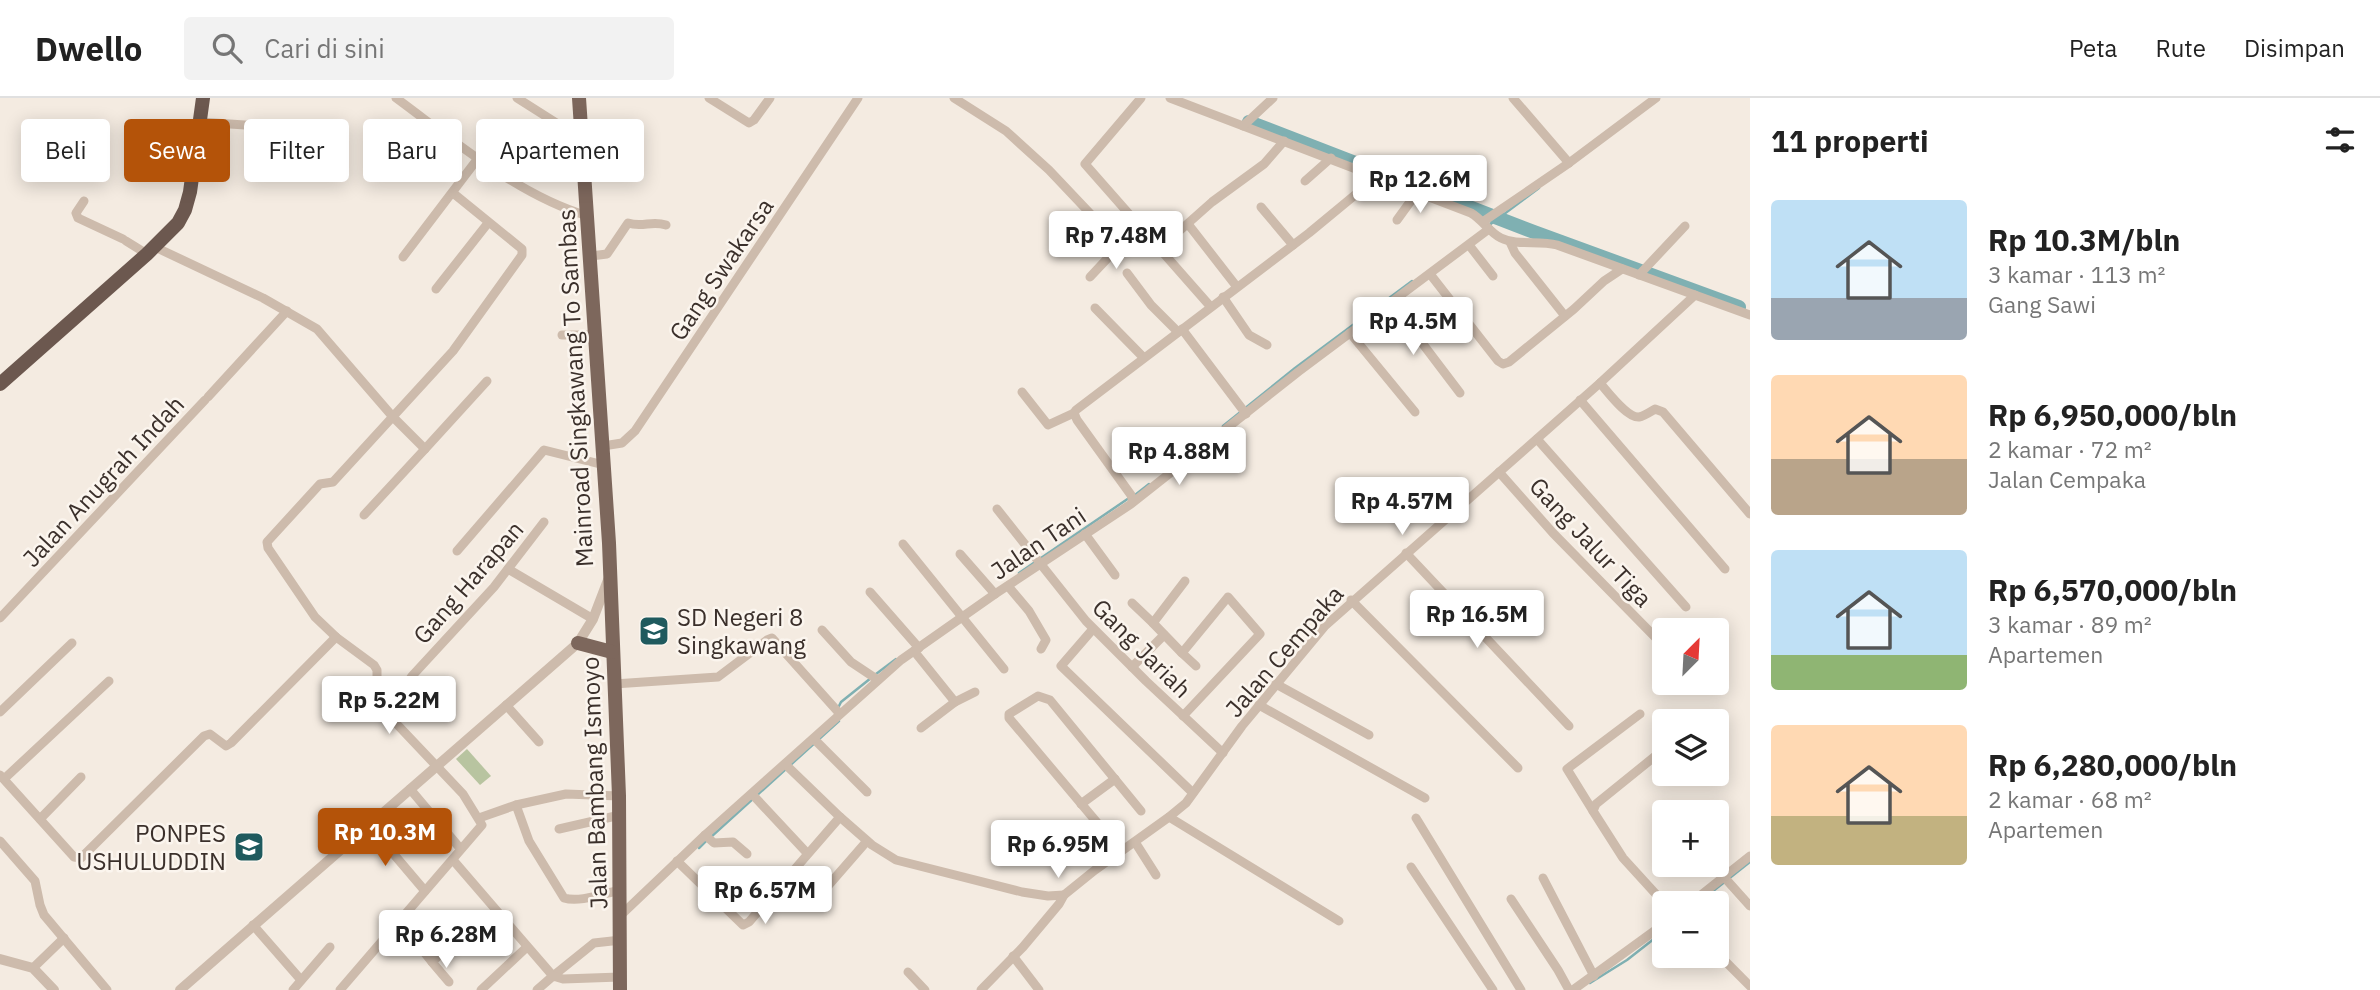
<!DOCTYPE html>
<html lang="id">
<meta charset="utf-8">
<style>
body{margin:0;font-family:"IBM Plex Sans",sans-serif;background:#f2f2f2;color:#222;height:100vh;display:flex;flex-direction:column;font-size:26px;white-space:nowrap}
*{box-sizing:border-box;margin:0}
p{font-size:23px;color:#767676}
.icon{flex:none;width:38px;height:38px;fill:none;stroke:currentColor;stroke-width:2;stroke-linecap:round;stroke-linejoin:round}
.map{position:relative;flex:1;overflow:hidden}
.sheet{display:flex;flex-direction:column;background:#fff;width:630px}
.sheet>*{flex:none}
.guide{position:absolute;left:21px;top:21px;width:665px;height:63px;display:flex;gap:14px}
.needle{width:46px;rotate:24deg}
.buttons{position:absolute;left:1652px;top:520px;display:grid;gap:14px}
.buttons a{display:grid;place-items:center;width:77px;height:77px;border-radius:7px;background:#fff;box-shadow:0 4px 18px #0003;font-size:35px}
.price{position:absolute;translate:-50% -60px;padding:0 16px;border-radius:7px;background:#fff;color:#222;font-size:23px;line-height:46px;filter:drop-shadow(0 2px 4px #0008)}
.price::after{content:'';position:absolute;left:50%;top:42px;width:21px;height:16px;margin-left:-10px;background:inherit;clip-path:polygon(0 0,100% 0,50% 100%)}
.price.current{background:#b45309;color:#fff}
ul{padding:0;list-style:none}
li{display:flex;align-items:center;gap:21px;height:175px;padding:0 21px}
li span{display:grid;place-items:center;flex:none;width:196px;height:140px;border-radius:7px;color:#555}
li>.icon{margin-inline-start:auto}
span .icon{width:84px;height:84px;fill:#fffc;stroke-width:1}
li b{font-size:30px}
h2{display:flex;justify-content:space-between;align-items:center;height:84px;padding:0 21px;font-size:30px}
.tag{padding:0 24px;border-radius:7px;background:#fff;box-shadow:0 4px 18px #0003;font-size:24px;line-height:63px}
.tag.current{background:#b45309;color:#fff}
header{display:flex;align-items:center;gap:42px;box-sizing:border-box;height:98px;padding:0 35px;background:#fff;border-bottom:2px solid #e0e0e0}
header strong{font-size:33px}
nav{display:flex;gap:38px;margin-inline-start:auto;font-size:24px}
.search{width:490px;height:63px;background:#f2f2f2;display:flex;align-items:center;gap:18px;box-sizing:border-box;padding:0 24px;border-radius:7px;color:#767676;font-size:26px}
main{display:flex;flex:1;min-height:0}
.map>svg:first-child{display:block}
.green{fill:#b8c4a0}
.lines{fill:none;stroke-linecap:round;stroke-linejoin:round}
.stream{stroke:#7fb0b2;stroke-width:2.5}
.river{stroke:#7fb0b2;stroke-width:14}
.minor{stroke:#cdbbac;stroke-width:9}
.tertiary{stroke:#cdbbac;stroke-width:10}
.primary{stroke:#7d675c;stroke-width:14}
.trunk{stroke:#6c584f;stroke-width:14}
.labels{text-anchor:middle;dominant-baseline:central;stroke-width:5;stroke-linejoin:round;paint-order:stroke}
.street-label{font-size:24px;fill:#3b302b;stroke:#fbf5ee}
.poi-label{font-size:24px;fill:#3b302b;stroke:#fbf5ee;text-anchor:start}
</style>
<header>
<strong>Dwello</strong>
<div class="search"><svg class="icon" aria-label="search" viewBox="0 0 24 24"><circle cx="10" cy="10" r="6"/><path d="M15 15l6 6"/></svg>Cari di sini</div>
<nav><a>Peta</a><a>Rute</a><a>Disimpan</a></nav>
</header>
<main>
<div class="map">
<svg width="1750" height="892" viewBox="0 0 1750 892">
<rect width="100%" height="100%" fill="#f4ebe1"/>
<!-- green -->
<path class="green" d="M467,651L491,678L480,687L456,661Z"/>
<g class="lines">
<!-- stream -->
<g class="stream">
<path d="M1488,128L1539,90"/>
<path d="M1223,328L1295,270L1412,183"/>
<path d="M1185,358L1196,349"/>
<path d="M1135,397L1149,386"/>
<path d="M1019,475L1129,400"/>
<path d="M876,576L896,561"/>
<path d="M838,610L841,604L871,580"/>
<path d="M712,738L839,623"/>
<path d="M699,750L707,742"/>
<path d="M1703,801L1750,764"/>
<path d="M1590,885L1627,862L1664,833"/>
</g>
<!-- river -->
<path class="river" d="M1249,24L1534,134L1739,209"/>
<!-- minor -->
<g class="minor">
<path d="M396,0C453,42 519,98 588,118"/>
<path d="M517,0L558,26L581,36"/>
<path d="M709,0L749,25L754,22L770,0"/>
<path d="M954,0L1006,33L1049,72L1120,147L1123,155"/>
<path d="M1141,0L1085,66L1210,208"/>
<path d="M1170,0L1471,115C1483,122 1489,134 1501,140C1517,148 1539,142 1557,147L1750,217"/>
<path d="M1513,0L1569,65"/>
<path d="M200,24L305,31"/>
<path d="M1243,28L1273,0"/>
<path d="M1305,83L1331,60"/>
<path d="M84,103L76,115L78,120L123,141"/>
<path d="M1261,109L1293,147"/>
<path d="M1397,122L1418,93"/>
<path d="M1484,123L1569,65L1656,0"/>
<path d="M1188,126L1237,189"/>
<path d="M126,143L147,156"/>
<path d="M1510,144L1515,155L1565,218"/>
<path d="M1469,147L1493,178"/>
<path d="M155,149L263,200L317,231L393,319L425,351L487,283"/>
<path d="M1159,151L1212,104L1264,66L1284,43"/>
<path d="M1062,154L1094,118"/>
<path d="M591,158L607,156L628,125C643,130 651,122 666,127"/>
<path d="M403,159L479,59"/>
<path d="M1127,175L1151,207L1178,234"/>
<path d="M1430,176L1498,263L1503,266L1509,264L1574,211L1604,183L1622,171"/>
<path d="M1639,177L1685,128"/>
<path d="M1090,179L1120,147"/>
<path d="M436,191L488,125"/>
<path d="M1223,199L1249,237L1267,247"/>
<path d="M1391,204L1460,295"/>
<path d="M1095,210L1143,259"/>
<path d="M1182,231L1246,316"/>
<path d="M1350,235L1415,314"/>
<path d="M562,237H595"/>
<path d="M1600,285C1608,294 1627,320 1639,319C1644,318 1650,314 1655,311L1663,314L1750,416"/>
<path d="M1022,294L1048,327L1074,315"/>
<path d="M208,299L287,213"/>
<path d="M1580,302L1725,471"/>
<path d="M1537,341L1686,509"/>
<path d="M603,348L622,345L635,333L858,0"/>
<path d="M1499,374L1553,435L1656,540"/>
<path d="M1133,404L1131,397L1077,322L1074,315L1076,312L1309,135L1378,78"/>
<path d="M997,411L1086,523L1146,583L1223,655"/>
<path d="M364,417L425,351"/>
<path d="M1085,436L1115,477"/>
<path d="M903,446L1004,571"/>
<path d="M457,453L544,352L604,367"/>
<path d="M1406,455L1569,628"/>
<path d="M960,456L995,496"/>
<path d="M508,471L593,521"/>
<path d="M1008,488L1029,513L1046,542L1041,551"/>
<path d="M870,494L919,550"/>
<path d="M1351,502L1518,670"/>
<path d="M1132,505L1153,525"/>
<path d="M0,520L205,302"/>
<path d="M1093,531L1061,568L1193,695"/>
<path d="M822,532L851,564L878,582"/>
<path d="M914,553L955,604L975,594"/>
<path d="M1182,555L1153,525L1185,483"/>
<path d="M1132,569L1164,537"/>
<path d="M614,586L718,579L767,542L772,540L840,616"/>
<path d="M1276,586L1369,637"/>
<path d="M397,601L377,586V572L374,567L336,539L315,519L268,450L267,444L320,386L333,384L453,253L522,157V151L453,95"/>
<path d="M506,607L539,644"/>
<path d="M1259,607L1425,700"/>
<path d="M0,614L72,545"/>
<path d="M1183,618L1260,536L1228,499L1182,555L1196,568"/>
<path d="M921,630L955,604"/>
<path d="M814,641L867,694"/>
<path d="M1664,651L1596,706L1593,713L1623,760L1664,805"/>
<path d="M785,666L840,719L872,747L896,762L1022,794L1048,798L1064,797"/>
<path d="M0,677L74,759L81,760L204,638L210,636L226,648L231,645L336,539"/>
<path d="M4,681L109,583"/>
<path d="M410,691L459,749"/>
<path d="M752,696L807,755"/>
<path d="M1081,706L1115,681"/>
<path d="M516,707L529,743L564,800C580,805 604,795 621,792"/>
<path d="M1593,713L1567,671L1640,616"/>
<path d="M1169,719L1339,823"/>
<path d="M479,720L516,707L566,696L619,698"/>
<path d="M1416,720L1521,892"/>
<path d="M40,721L81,679"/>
<path d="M369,727L425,793"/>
<path d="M559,731L620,717"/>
<path d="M705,737L714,745L733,744L747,756"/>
<path d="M0,743L35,783L40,807L44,817L107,892"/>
<path d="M1135,744L1156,777"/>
<path d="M1121,753L1009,620V616L1038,598L1050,602L1141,713"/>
<path d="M453,762L553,878L594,845L621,842"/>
<path d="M677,763L743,827L749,824L840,719"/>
<path d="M1411,769L1493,892"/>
<path d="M1724,779L1750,808"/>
<path d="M1543,780L1594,878"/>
<path d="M820,797L867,743"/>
<path d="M1511,801L1558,872L1569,892"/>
<path d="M1691,805L1750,758"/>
<path d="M621,817L705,737L901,562L995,496L1131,406L1298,274L1489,131"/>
<path d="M398,822L432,864L464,834"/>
<path d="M253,827L301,882"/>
<path d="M1717,855L1750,888"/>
<path d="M1013,858L1039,892"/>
<path d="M432,864L449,884"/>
<path d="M33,870L64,840"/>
<path d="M908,874L925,892"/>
<path d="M293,892L330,849"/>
<path d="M340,892L482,727L463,696L391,620L394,605L412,578L494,489L544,424"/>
<path d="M481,892L527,849"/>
<path d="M537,892L553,878L563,881L620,879"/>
<path d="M981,892L1023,849L1059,806L1064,797L1095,772L1169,719L1186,705L1242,628L1325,528L1600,285L1695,197"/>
<path d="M1573,892L1664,826"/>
</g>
<!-- tertiary -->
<g class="tertiary">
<path d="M0,861L33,870L54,892"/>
<path d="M180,892L578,545L593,521L608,482"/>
</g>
<!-- primary -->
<g class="primary">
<path d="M579,0L609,445L619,698L620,892"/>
<path d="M578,545L612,554"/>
</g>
<!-- trunk -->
<path class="trunk" d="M0,286L147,156L178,125L185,112L190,94L203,0"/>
</g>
<!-- icons -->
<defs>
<g id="school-square" transform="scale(1.575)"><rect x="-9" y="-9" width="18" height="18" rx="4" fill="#1f5a5e" stroke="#fbf5ee"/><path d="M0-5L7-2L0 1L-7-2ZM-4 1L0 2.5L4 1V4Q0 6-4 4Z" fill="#fff"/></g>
</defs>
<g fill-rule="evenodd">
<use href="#school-square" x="654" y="533"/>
<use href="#school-square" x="249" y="749"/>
</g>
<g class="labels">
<!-- street labels -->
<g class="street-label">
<text transform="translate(721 171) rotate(-56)">Gang Swakarsa</text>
<text transform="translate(575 290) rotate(-93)">Mainroad Singkawang To Sambas</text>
<text transform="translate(103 383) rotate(-47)">Jalan Anugrah Indah</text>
<text transform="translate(1591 444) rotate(47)">Gang Jalur Tiga</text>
<text transform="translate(1038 445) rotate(-34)">Jalan Tani</text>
<text transform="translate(468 484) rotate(-49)">Gang Harapan</text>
<text transform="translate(1142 550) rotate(45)">Gang Jariah</text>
<text transform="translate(1284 553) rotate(-49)">Jalan Cempaka</text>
<text transform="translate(594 685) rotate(-92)">Jalan Bambang Ismoyo</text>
</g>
<!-- poi labels -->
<g class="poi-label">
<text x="677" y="519">SD Negeri 8<tspan x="677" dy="28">Singkawang</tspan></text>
<text x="226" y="735" text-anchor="end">PONPES<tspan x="226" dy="28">USHULUDDIN</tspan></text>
</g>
</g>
</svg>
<div class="buttons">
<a><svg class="needle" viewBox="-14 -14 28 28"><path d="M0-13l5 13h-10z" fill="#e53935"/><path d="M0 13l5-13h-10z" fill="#767676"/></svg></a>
<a><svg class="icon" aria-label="layers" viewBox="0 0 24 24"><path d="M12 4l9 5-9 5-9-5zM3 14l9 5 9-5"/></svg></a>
<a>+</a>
<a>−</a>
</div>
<b class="price" style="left:1420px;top:117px">Rp 12.6M</b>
<b class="price" style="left:1116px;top:173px">Rp 7.48M</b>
<b class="price" style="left:1413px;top:259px">Rp 4.5M</b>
<b class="price" style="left:1179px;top:389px">Rp 4.88M</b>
<b class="price" style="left:1402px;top:439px">Rp 4.57M</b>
<b class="price" style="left:1477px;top:552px">Rp 16.5M</b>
<b class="price" style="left:389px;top:638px">Rp 5.22M</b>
<b class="price current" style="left:385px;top:770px">Rp 10.3M</b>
<b class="price" style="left:1058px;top:782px">Rp 6.95M</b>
<b class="price" style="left:765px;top:828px">Rp 6.57M</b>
<b class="price" style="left:446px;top:872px">Rp 6.28M</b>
<div class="guide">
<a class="tag">Beli</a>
<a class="tag current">Sewa</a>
<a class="tag">Filter</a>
<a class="tag">Baru</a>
<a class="tag">Apartemen</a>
</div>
</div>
<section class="sheet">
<h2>11 properti<svg class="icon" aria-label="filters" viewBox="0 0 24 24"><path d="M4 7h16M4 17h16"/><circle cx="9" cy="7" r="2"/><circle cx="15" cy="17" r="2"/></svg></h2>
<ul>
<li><span style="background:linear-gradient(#bfe0f5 70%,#9aa5b1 0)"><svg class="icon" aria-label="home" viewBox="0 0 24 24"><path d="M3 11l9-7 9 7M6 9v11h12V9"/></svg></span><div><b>Rp 10.3M/bln</b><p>3 kamar · 113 m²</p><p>Gang Sawi</p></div></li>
<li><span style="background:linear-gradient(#ffd9b3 60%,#b9a48a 0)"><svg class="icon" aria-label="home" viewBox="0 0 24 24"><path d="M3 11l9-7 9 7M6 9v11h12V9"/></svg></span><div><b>Rp 6,950,000/bln</b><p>2 kamar · 72 m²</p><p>Jalan Cempaka</p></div></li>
<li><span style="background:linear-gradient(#bfe0f5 75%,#8fb573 0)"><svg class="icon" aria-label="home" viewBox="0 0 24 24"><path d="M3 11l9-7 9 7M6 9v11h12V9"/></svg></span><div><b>Rp 6,570,000/bln</b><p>3 kamar · 89 m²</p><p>Apartemen</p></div></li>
<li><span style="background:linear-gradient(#ffd9b3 65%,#c2b280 0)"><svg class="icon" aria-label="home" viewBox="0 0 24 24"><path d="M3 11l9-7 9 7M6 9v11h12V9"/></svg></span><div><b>Rp 6,280,000/bln</b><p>2 kamar · 68 m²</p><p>Apartemen</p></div></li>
</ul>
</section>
</main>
